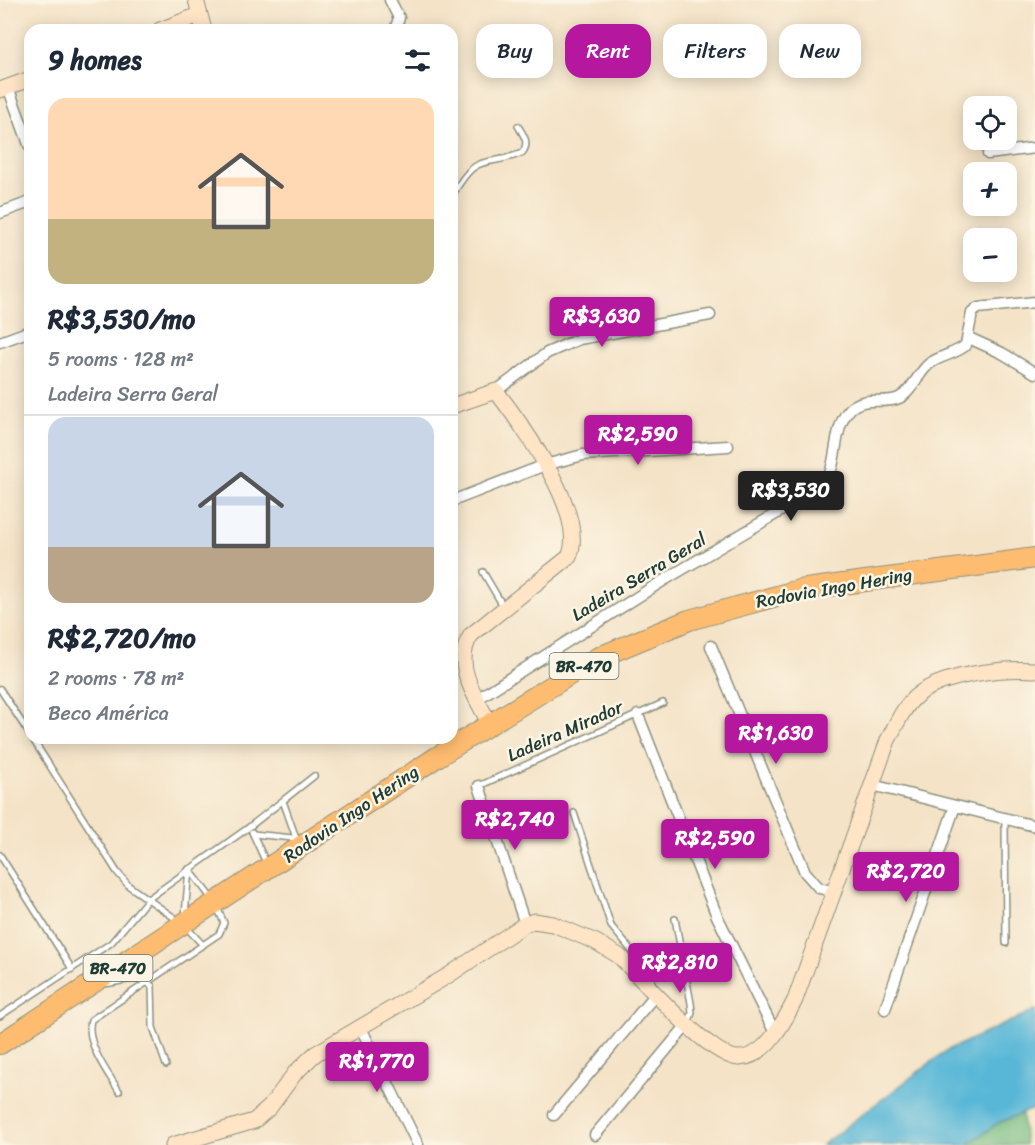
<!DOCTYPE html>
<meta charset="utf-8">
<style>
body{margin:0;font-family:Sriracha,sans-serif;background:#f2f2f3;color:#1f2937;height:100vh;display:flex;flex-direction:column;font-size:22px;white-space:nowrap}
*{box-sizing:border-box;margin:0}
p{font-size:20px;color:#747a83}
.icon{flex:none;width:33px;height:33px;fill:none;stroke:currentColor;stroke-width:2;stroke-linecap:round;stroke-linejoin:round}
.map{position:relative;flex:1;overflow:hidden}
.panel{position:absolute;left:24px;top:24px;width:434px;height:720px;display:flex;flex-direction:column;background:#fff;border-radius:18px;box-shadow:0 3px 15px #0003}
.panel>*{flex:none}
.banner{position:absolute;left:476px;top:24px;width:470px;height:54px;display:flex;gap:12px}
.tools{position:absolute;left:963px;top:96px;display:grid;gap:12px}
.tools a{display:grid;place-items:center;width:54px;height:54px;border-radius:12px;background:#fff;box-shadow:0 3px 15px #0003;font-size:30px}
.price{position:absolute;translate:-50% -51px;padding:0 14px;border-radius:6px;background:#b5179e;color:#fff;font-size:20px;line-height:39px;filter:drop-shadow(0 2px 3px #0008)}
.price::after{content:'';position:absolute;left:50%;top:36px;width:18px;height:14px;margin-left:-9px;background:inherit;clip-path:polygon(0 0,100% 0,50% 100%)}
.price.current{background:#222;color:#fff}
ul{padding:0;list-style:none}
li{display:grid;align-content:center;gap:12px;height:318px;padding:0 24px}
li+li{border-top:2px solid #e0e1e3}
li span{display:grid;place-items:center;height:186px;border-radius:18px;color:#555}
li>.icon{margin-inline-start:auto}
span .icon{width:108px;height:108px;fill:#fffc;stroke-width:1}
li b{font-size:26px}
h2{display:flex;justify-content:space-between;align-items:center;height:72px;padding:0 24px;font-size:26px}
.tag{padding:0 21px;border-radius:18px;background:#fff;box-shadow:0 3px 15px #0003;font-size:21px;line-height:54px}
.tag.current{background:#b5179e;color:#fff}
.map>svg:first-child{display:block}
.forest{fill:#72b97f;stroke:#487b5a;stroke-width:1.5}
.water{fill:#59b7d7;stroke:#3c7a86;stroke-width:1.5}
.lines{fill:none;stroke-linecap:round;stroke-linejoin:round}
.lane-casing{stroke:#8a907e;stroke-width:8}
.street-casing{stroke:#8a907e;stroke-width:13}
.secondary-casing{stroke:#8a907e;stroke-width:17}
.highway-casing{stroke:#8a907e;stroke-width:22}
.lane{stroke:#fff;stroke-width:5}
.street{stroke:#fff;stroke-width:10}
.secondary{stroke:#ffe4c6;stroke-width:15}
.highway{stroke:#febc70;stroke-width:20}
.labels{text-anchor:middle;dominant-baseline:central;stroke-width:5;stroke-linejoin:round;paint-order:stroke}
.shield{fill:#fcf5e5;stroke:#617469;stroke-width:1.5}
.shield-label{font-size:16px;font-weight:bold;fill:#1f3d34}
.street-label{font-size:18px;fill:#1f3d34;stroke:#fcf5e5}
</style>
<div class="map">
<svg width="1035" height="1145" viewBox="0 0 1035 1145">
<rect width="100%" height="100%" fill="#fcf5e5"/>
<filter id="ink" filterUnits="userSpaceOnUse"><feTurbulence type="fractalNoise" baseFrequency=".0167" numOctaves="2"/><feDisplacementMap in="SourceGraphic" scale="12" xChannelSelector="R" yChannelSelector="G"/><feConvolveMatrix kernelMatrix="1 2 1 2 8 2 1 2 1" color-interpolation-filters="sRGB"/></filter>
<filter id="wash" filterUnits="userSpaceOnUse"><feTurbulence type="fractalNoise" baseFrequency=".008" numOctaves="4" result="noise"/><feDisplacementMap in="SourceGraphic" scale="24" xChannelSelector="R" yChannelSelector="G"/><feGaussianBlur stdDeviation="1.35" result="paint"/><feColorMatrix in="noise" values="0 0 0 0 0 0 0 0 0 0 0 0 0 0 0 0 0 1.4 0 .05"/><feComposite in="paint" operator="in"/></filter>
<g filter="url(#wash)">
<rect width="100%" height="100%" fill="#f4e3c7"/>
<!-- forest -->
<path class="forest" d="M1022,1113L1025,1145H967L998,1123Z"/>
<!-- water -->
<path class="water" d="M1035,1010V1108L998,1123L967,1145H822L946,1051Z"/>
</g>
<g filter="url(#ink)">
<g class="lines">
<!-- lane casing -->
<g class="lane-casing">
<g id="lane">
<path d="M452,196C478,150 482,169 522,153C530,143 524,136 518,126"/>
<path d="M483,572L503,606"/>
<path d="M0,689L30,735"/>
<path d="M32,738L117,872L129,886L179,921"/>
<path d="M479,786L663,703"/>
<path d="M283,801L296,838"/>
<path d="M574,813L611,926L646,968L654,987"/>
<path d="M1005,819L1006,943"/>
<path d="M252,832L267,865"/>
<path d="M253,834L303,839"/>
<path d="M0,855L72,969"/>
<path d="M189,869L212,899"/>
<path d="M185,915L189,869"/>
<path d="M675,919L691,1003L692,1013L688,1024"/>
<path d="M186,927L203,945"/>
<path d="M103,984C121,983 136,973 152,986L153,1027L166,1065"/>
<path d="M0,1016L111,943L148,899L248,828L314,776"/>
<path d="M119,1091C107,1072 85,1043 91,1020L219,934L224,923L217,907"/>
</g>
</g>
<!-- street casing -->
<g class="street-casing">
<g id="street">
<path d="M390,0L399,18L395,30"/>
<path d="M8,87L30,147"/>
<path d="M988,154L1035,148"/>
<path d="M0,213L30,202"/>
<path d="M969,338L1002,353L1035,373"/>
<path d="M0,342L30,331"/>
<path d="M496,391L547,353L579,339L710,315"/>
<path d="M452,501L545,465L583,455L728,446"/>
<path d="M711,646L805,872L819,888L836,892"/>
<path d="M477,699L661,582L823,486C840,464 831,429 850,409C864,395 884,405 899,398C912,392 918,373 929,364C941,355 956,354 966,345L972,313L978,308L1035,302"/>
<path d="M638,715L717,916L775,1033"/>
<path d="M872,785L1035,826"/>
<path d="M479,786L525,924"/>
<path d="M885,1009L955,806"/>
<path d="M361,1028L418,1145"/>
<path d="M554,1115L656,994"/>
<path d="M595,1135L687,1025"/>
</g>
</g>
<!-- secondary casing -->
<g class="secondary-casing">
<g id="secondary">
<path d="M196,0L204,30"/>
<path d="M160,30L199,15"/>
<path d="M0,90L30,79"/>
<path d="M452,406L496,391C522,425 588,515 569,557L471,635C452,665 476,696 489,723"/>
<path d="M173,1145L254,1121L270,1107L295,1073L315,1054L449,975L525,924L534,921L553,924L596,942L619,956C641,978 712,1060 740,1058C766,1057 785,1020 795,1000L888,740C896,725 903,708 915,697C941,674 1002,668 1035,670"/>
</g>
</g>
<!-- highway casing -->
<g class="highway-casing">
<path id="highway" d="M0,1044L437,757L597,658L689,620L799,590L1035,558"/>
</g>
<!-- lane -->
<use href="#lane" class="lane"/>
<!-- street -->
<use href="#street" class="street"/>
<!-- secondary -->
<use href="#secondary" class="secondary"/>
<!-- highway -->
<use href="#highway" class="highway"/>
</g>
</g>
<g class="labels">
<!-- shield labels -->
<g class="shield">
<rect x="549.5" y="653" width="69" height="26" rx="4.5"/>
<rect x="83.5" y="955" width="69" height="26" rx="4.5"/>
</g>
<g class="shield-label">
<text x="584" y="666">BR-470</text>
<text x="118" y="968">BR-470</text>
</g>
<!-- street labels -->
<g class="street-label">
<text transform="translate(639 577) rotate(-31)">Ladeira Serra Geral</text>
<text transform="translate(834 588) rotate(-10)">Rodovia Ingo Hering</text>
<text transform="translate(565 731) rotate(-24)">Ladeira Mirador</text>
<text transform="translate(351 814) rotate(-34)">Rodovia Ingo Hering</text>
</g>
</g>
</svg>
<div class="tools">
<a><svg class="icon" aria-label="locate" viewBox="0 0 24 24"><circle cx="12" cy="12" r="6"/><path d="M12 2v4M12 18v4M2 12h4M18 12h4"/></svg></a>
<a>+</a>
<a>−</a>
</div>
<b class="price" style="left:602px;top:348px">R$3,630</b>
<b class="price" style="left:638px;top:466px">R$2,590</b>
<b class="price current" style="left:791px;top:522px">R$3,530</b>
<b class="price" style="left:776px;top:765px">R$1,630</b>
<b class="price" style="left:515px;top:851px">R$2,740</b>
<b class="price" style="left:715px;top:870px">R$2,590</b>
<b class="price" style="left:906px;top:903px">R$2,720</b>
<b class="price" style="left:680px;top:994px">R$2,810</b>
<b class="price" style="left:377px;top:1093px">R$1,770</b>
<div class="banner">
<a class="tag">Buy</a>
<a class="tag current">Rent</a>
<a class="tag">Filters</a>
<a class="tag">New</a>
</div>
<section class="panel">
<h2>9 homes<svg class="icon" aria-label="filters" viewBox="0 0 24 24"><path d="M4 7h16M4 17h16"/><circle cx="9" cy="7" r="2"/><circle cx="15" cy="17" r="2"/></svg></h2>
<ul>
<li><span style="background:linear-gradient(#ffd9b3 65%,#c2b280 0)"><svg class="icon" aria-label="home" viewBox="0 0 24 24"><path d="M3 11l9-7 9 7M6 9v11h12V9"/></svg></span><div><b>R$3,530/mo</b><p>5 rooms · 128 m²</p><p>Ladeira Serra Geral</p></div></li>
<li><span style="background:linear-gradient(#c9d6e8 70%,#b9a48a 0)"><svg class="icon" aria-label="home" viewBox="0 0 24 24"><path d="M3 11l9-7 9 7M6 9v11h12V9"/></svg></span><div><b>R$2,720/mo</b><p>2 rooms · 78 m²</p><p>Beco América</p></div></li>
</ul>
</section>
</div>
